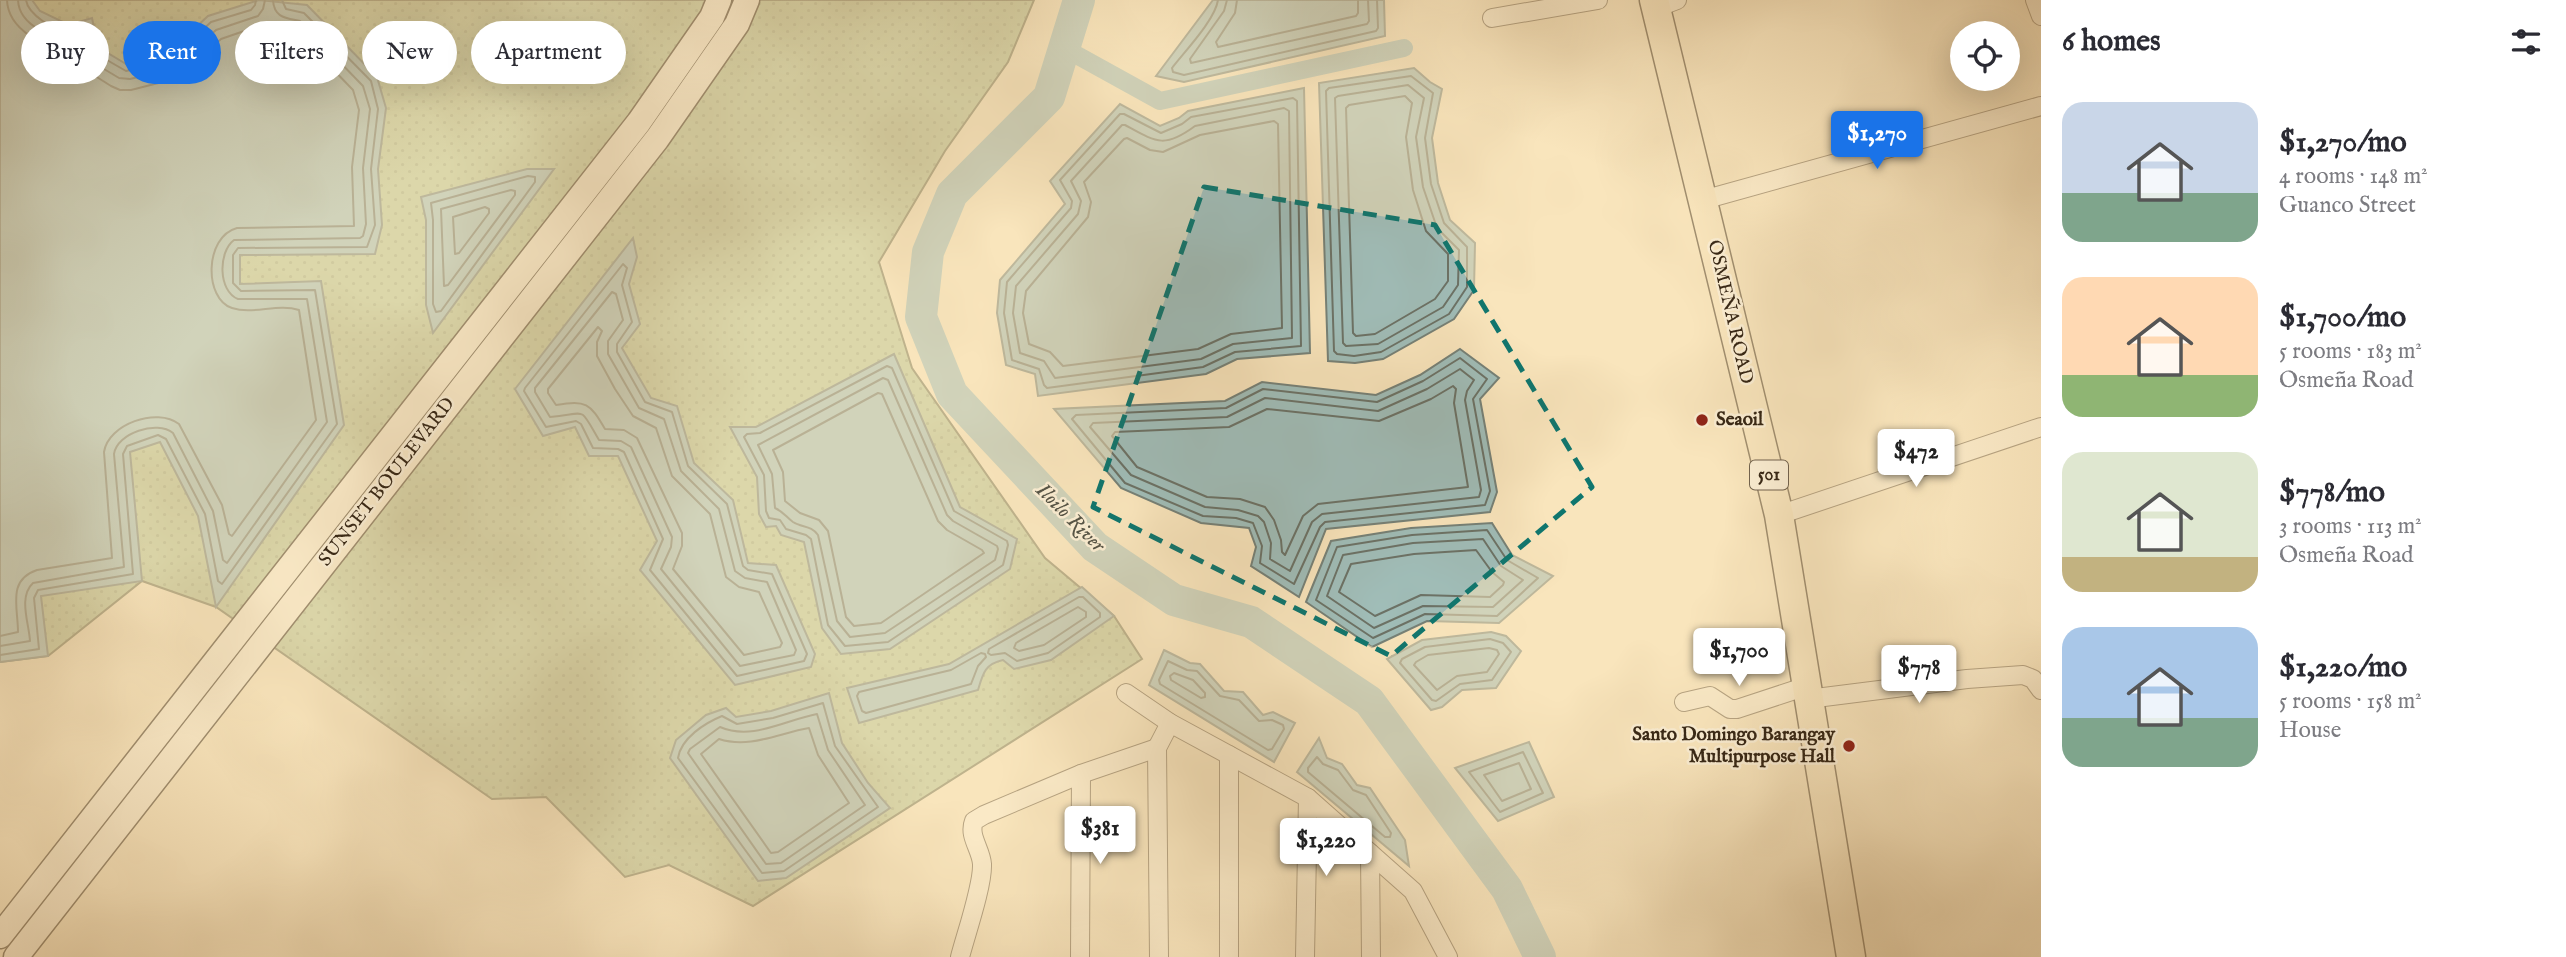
<!DOCTYPE html>
<meta charset="utf-8">
<style>
body{margin:0;font-family:"IM FELL English",serif;background:#f7f7f7;color:#2b2b33;height:100vh;display:flex;flex-direction:column;font-size:26px;white-space:nowrap}
*{box-sizing:border-box;margin:0}
p{font-size:23px;color:#7c7c81}
.icon{flex:none;width:38px;height:38px;fill:none;stroke:currentColor;stroke-width:2;stroke-linecap:round;stroke-linejoin:round}
.map{position:relative;flex:1;overflow:hidden}
.drawer{display:flex;flex-direction:column;background:#fff;width:525px}
.drawer>*{flex:none}
.banner{position:absolute;left:21px;top:21px;width:665px;height:63px;display:flex;gap:14px}
.controls{position:absolute;left:1950px;top:21px;display:grid;gap:14px}
.controls a{display:grid;place-items:center;width:70px;height:70px;border-radius:50%;background:#fff;box-shadow:0 7px 28px #0002;font-size:35px}
.price{position:absolute;translate:-50% -60px;padding:0 16px;border-radius:7px;background:#fff;color:#222;font-size:23px;line-height:46px;filter:drop-shadow(0 2px 4px #0008)}
.price::after{content:'';position:absolute;left:50%;top:42px;width:21px;height:16px;margin-left:-10px;background:inherit;clip-path:polygon(0 0,100% 0,50% 100%)}
.price.current{background:#1a73e8;color:#fff}
ul{padding:0;list-style:none}
li{display:flex;align-items:center;gap:21px;height:175px;padding:0 21px}
li span{display:grid;place-items:center;flex:none;width:196px;height:140px;border-radius:21px;color:#555}
li>.icon{margin-inline-start:auto}
span .icon{width:84px;height:84px;fill:#fffc;stroke-width:1}
li b{font-size:30px}
h2{display:flex;justify-content:space-between;align-items:center;height:84px;padding:0 21px;font-size:30px}
.tag{padding:0 24px;border-radius:32px;background:#fff;box-shadow:0 7px 28px #0002;font-size:24px;line-height:63px}
.tag.current{background:#1a73e8;color:#fff}
main{display:flex;flex:1;min-height:0}
.map>svg:first-child{display:block}
.grass{fill:url(#grass-dots);stroke:#787654;stroke-width:2}
.water{fill:#a0bdb8;stroke:#768177;stroke-width:2}
.lines{fill:none;stroke-linecap:round;stroke-linejoin:round}
.shore{stroke:#6c7266;stroke-width:2}
.canal{stroke:#a0bdb8;stroke-width:18}
.river{stroke:#a0bdb8;stroke-width:32}
.street-casing{stroke:#68563f;stroke-width:20}
.secondary-casing{stroke:#372715;stroke-width:27}
.primary-casing{stroke:#372715;stroke-width:31}
.street{stroke:#fbeed3;stroke-width:18}
.secondary{stroke:#fbeed3;stroke-width:24}
.primary{stroke:#f9e5bc;stroke-width:28}
.marked{fill:none;stroke:#0f766e;stroke-width:5;stroke-dasharray:14 9;stroke-linejoin:round}
.poi-dot{fill:#8f2418;stroke:#fbeed3;stroke-width:2.5}
.labels{text-anchor:middle;dominant-baseline:central;stroke-width:5;stroke-linejoin:round;paint-order:stroke}
.shield{fill:#fbeed3;stroke:#72634e;stroke-width:2}
.shield-label{font-size:18px;font-weight:bold;fill:#372715}
.street-label{font-size:19px;fill:#372715;stroke:#fbeed3}
.poi-label{font-size:19px;font-weight:bold;fill:#372715;stroke:#fbeed3;text-anchor:start}
.water-label{font-size:21px;font-style:italic;fill:#565446;stroke:#fbeed3}
</style>
<main>
<div class="map">
<svg width="2041" height="957" viewBox="0 0 2041 957">
<defs>
<pattern id="grass-dots" width="8" height="8" patternUnits="userSpaceOnUse" patternTransform="scale(1.75)"><rect width="8" height="8" fill="#b9c694"/><path d="M2 2h.1M6 6h.1" fill="none" stroke="#a0aa7f" stroke-width="1.8" stroke-linecap="round"/></pattern>
</defs>
<rect width="100%" height="100%" fill="#f9e5bc"/>
<filter id="stains"><feTurbulence type="fractalNoise" baseFrequency=".00286" numOctaves="4"/><feColorMatrix values="0 0 0 0 .2 0 0 0 0 .09 0 0 0 0 .02 0 0 0 .5 -.17"/></filter>
<radialGradient id="worn" r=".72"><stop offset=".6" stop-color="#630" stop-opacity="0"/><stop offset="1" stop-color="#630" stop-opacity=".3"/></radialGradient>
<!-- grass -->
<path class="grass" d="M0,0H1034L1008,62L945,151L879,262L912,368L1045,558L1114,616L1142,659L753,906L669,865L625,877L546,797L492,799L216,607L142,581L48,656L0,662Z"/>
<!-- water -->
<g class="water">
<path d="M0,0H32L40,11L69,25L92,18L98,47L126,64L166,55L208,16L259,0L307,5L377,77L386,108L378,169L382,225L375,254L240,255V284L321,281L344,425L216,607L198,516L160,442L130,452L142,581L41,596L48,656L0,662Z"/>
<path d="M1213,0H1384L1385,36L1184,82L1156,76Z"/>
<path d="M1414,68L1430,82L1442,89L1432,138L1438,183L1450,220L1475,243L1474,290L1454,319L1383,359L1355,363L1328,361L1319,83Z"/>
<path d="M1304,88L1310,353L1237,359L1206,374L1038,396L1035,374L1006,365L997,313L1000,280L1065,204L1050,181L1120,104L1160,126L1179,118L1188,111Z"/>
<path d="M527,169H554L433,333L426,305V220L421,197Z"/>
<path d="M633,238L637,257L629,284L640,324L622,348L651,398L677,406L694,463L733,500L748,563L776,565L815,654L811,667L735,685L640,570L657,541L618,456H589L575,427L543,436L515,389Z"/>
<path d="M1460,349L1499,378L1480,399L1497,492L1490,512L1326,529L1299,597L1251,566L1256,547L1249,528L1201,523L1121,488L1054,409L1225,401L1262,382L1376,395L1420,375Z"/>
<path d="M894,354L960,507L1017,539L1010,569L890,649L841,654L822,628L804,542L781,535L776,526L766,527L759,514L757,477L730,427H756Z"/>
<path d="M1492,523L1512,555L1553,576L1499,623L1427,621L1372,647L1306,602L1331,541L1411,528Z"/>
<path d="M1082,587L1114,616L1051,660L1014,669L1003,660C985,664 983,673 978,690L859,723L847,688L949,664Z"/>
<path d="M1491,632L1506,636L1521,651L1496,688L1462,690L1442,707L1431,710L1387,659L1422,640Z"/>
<path d="M1164,650L1190,663L1200,664L1224,691L1243,692L1263,715L1273,712L1295,723L1274,762L1149,685Z"/>
<path d="M829,693L842,743L868,783L890,808L786,878L758,881L670,758L676,740L706,715L726,708L736,717L771,711Z"/>
<path d="M1319,738L1327,758L1342,764L1357,785L1370,788L1405,840L1409,866L1297,772Z"/>
<path d="M1529,742L1554,797L1498,821L1455,768Z"/>
</g>
<g class="lines">
<!-- shore -->
<g class="shore">
<path d="M18,0C19,27 57,41 79,40L84,53L89,60L119,78L130,79L173,69L216,30L258,16L263,9L265,0"/>
<path d="M26,0C28,14 55,32 69,32C75,32 81,29 86,28L93,52L126,71L169,61L211,22L251,10L255,5L256,0"/>
<path d="M1218,0C1215,20 1185,51 1172,68L1173,72L1184,75L1376,31L1378,28L1377,0"/>
<path d="M1227,0L1224,11L1190,59L1191,63L1367,24L1369,21L1368,0"/>
<path d="M1237,0L1235,13L1216,42L1218,47L1356,16L1358,13V0"/>
<path d="M1411,76L1433,93L1425,138L1431,184L1444,223L1467,247V287L1449,314L1381,352L1354,356L1337,354L1334,351L1326,91L1329,88Z"/>
<path d="M1408,85L1424,98L1416,137L1423,187L1437,228L1459,250L1458,285L1443,307L1378,344L1346,346L1343,343L1335,98L1338,96Z"/>
<path d="M1405,96L1412,103L1406,137L1413,190L1426,231L1448,254V281L1435,299L1375,334L1356,336L1353,333L1346,108L1349,105Z"/>
<path d="M1293,98L1297,101L1301,346L1235,352L1203,367L1047,388L1044,385L1039,369L1012,360L1004,313L1007,282L1071,208L1072,201L1060,180L1120,114H1124L1161,133L1182,124L1191,117Z"/>
<path d="M1284,108L1289,111L1292,338L1233,344L1201,359L1055,378L1044,361L1020,353L1013,313L1016,286L1078,214L1081,201L1071,181L1122,125H1125C1156,142 1164,149 1195,126Z"/>
<path d="M1274,121L1278,124L1282,328L1231,334L1198,349L1063,366L1050,352L1029,344L1023,313L1026,291L1088,217L1091,202L1084,182L1124,139L1127,138L1150,150L1163,152L1200,135Z"/>
<path d="M528,176L535,177V182L441,311L436,312L433,304V220L431,203Z"/>
<path d="M511,190L515,191V195L448,285L444,286L441,209Z"/>
<path d="M485,207L489,209V213L459,253L455,254L453,217Z"/>
<path d="M623,264L627,268L622,285L632,322L617,344V352L645,402L672,412L688,466L727,504L743,566L748,570L772,574L807,654L804,661L737,676L650,570L663,539L624,452L618,449L593,448L581,424L576,421L546,427L524,391L525,388Z"/>
<path d="M612,292L616,294L623,320L608,341V354L639,408L664,419L681,471L719,509L735,571L745,578L767,582L796,650L794,655L740,666L661,569L671,547L672,537L631,447L621,441L599,440C578,404 588,414 550,417L535,392V388Z"/>
<path d="M598,327L602,331L597,342V356L615,389L633,416L656,428L672,476L710,514L726,577L739,587L759,592L782,643L780,647L744,655L673,569L682,546V533L637,438L624,430L605,429C590,403 586,400 556,405L548,393V389Z"/>
<path d="M1460,358L1487,379L1473,399L1490,491L1485,505L1325,522L1320,527L1294,584L1260,563L1262,546L1253,523L1236,518L1203,516L1125,483L1072,419L1076,415L1226,408L1263,389L1377,402L1423,381Z"/>
<path d="M887,366L892,368L954,511L1007,541L1008,545L1003,565L888,642L845,646L828,625L811,539L806,535L786,529L780,520L769,518L766,511L764,475L744,437L747,434L760,433Z"/>
<path d="M1460,369L1474,380L1467,391L1465,400L1481,490L1479,497L1322,514L1312,522L1290,571L1270,559L1271,543L1264,522L1258,516L1238,510L1205,507L1131,475L1090,427L1093,423L1227,417L1265,398L1378,411L1427,389Z"/>
<path d="M883,378L888,380L947,515L953,521L997,546L998,549L995,560L885,633L850,637L837,621L818,535C811,525 802,528 793,522C786,517 784,512 775,508L772,474L758,445Z"/>
<path d="M1453,386L1456,389L1454,403L1468,487L1318,504L1303,516L1285,555L1282,552L1281,540L1274,520L1265,507L1240,499L1207,497L1137,467L1112,436L1115,432L1229,427L1267,409L1379,421L1431,399Z"/>
<path d="M878,393L882,394L938,521L947,530L982,550L984,553L881,623L854,626L846,617L828,531L819,520L800,513L785,501L783,472L773,450Z"/>
<path d="M1487,530L1507,560L1538,578L1497,616L1425,614L1373,638L1316,600L1337,547L1412,535Z"/>
<path d="M1483,539L1501,566L1523,580L1493,607L1423,606L1374,628L1327,596L1343,555L1413,543Z"/>
<path d="M1476,550L1492,572L1504,582L1503,585L1490,597L1421,595L1375,616L1339,592L1351,564L1414,554Z"/>
<path d="M1079,597H1083L1100,613V617L1048,653L1017,661L1005,653L991,655L988,653L989,649Z"/>
<path d="M1078,607L1086,612V617L1044,645L1019,651L1014,648L1016,643Z"/>
<path d="M0,636L18,632C18,607 7,580 37,570L112,558L104,452C108,424 157,407 179,424L222,505L229,534L232,536L316,420L299,310C278,303 253,315 232,308C204,299 204,237 237,228L354,226L352,167L359,110L353,90L296,31L281,28L270,22L221,39L178,78L131,90H120L111,86L81,67L71,52C45,48 8,30 7,0"/>
<path d="M1490,639L1503,643L1511,652L1492,680L1460,684L1436,701L1432,700L1400,663L1402,659L1425,647Z"/>
<path d="M0,646L30,641C29,623 18,597 33,583L124,567L114,454C117,433 157,420 173,433L213,511L223,560L227,563L327,422L307,299H238C218,291 218,252 234,240L360,238L363,236L366,224L363,168L370,109L363,86L300,21C286,18 274,18 273,0"/>
<path d="M1489,648L1497,650L1499,654L1487,672L1457,676L1437,690L1414,665L1416,662L1428,655Z"/>
<path d="M981,653L985,654L986,657L978,666L971,684L866,713L862,711L857,696L859,692L951,670Z"/>
<path d="M0,655L39,649L34,598L38,590L133,574L123,454L127,446L158,435L166,439L205,514L218,581L222,584L337,424L315,290L241,291L233,283V255L238,248L367,247L375,225L371,169L378,109L371,81L304,13L286,9L282,0"/>
<path d="M1168,661L1187,670L1197,671L1220,696L1239,700L1259,721L1272,720L1283,725L1284,729L1272,749L1268,750L1160,684L1159,680Z"/>
<path d="M1174,673L1193,680L1205,693V697L1201,698L1171,680L1170,676Z"/>
<path d="M823,703L835,746L878,807L784,871L762,873L678,758C681,738 705,723 722,716L737,724L773,718Z"/>
<path d="M817,714L828,750L865,805L781,863L766,864L688,753L690,749L720,727C752,741 785,720 817,714Z"/>
<path d="M809,728L818,755L849,803L778,852L771,853L701,754L719,739C750,749 779,733 809,728Z"/>
<path d="M1523,752L1543,793L1500,812L1469,772Z"/>
<path d="M1317,757L1323,764L1338,770L1353,790L1366,795L1391,833L1390,837H1385L1308,772V768Z"/>
<path d="M1519,763L1531,789L1502,801L1484,775Z"/>
</g>
<!-- canal -->
<path class="canal" d="M1064,48L1160,101L1404,48"/>
<!-- river -->
<path class="river" d="M1079,0L1049,97L952,194L928,252L921,317L952,394L1095,547L1174,600L1251,622L1369,701L1507,889L1540,957"/>
<!-- street casing -->
<g class="street-casing">
<g id="street">
<path d="M2035,0L2041,16"/>
<path d="M1656,8L1677,0"/>
<path d="M1492,18L1598,0"/>
<path d="M1703,200L2041,106"/>
<path d="M1779,515L2041,427"/>
<path d="M1126,693L1170,723L1308,798L1413,891L1448,957"/>
<path d="M1808,699L1967,679L2023,675L2033,679L2041,690"/>
<path d="M1684,702L1710,696L1730,709H1737L1807,686"/>
<path d="M1229,755V957"/>
<path d="M1370,853L1371,957"/>
<path d="M960,957C966,934 983,885 982,864C981,849 968,836 974,821L984,815L1081,774L1157,748"/>
<path d="M1080,957L1081,774"/>
<path d="M1159,957L1157,748L1170,723"/>
<path d="M1305,957L1308,798"/>
</g>
</g>
<!-- secondary casing -->
<g class="secondary-casing">
<g id="secondary">
<path d="M0,936L639,122L712,17L719,0"/>
<path d="M16,957L657,139L737,24L747,0"/>
</g>
</g>
<!-- primary casing -->
<g class="primary-casing">
<path id="primary" d="M1654,0L1779,515L1851,957"/>
</g>
<!-- street -->
<use href="#street" class="street"/>
<!-- secondary -->
<use href="#secondary" class="secondary"/>
<!-- primary -->
<use href="#primary" class="primary"/>
</g>
<!-- marked area -->
<path d="M0 0H2041V957H0ZM1204,187L1435,225L1592,487L1391,656L1093,507Z" fill="#f9e5bc" fill-opacity=".55" fill-rule="evenodd"/>
<path class="marked" d="M1204,187L1435,225L1592,487L1391,656L1093,507Z"/>
<!-- markers -->
<g class="poi-dot">
<circle cx="1702" cy="420" r="7"/>
<circle cx="1849" cy="746" r="7"/>
</g>
<g class="labels">
<!-- shield labels -->
<rect class="shield" x="1750" y="460.5" width="38" height="29" rx="5"/>
<g class="shield-label">
<text x="1769" y="475">501</text>
</g>
<!-- street labels -->
<g class="street-label">
<text transform="translate(1730 312) rotate(77)">OSMEÑA ROAD</text>
<text transform="translate(387 482) rotate(-52)">SUNSET BOULEVARD</text>
</g>
<!-- poi labels -->
<g class="poi-label">
<text x="1716" y="420">Seaoil</text>
<text x="1835" y="735" text-anchor="end">Santo Domingo Barangay<tspan x="1835" dy="22">Multipurpose Hall</tspan></text>
</g>
<!-- water labels -->
<g class="water-label">
<text transform="translate(1070 518) rotate(45)">Iloilo River</text>
</g>
</g>
<rect width="100%" height="100%" filter="url(#stains)"/>
<rect width="100%" height="100%" fill="url(#worn)"/>
</svg>
<div class="controls">
<a><svg class="icon" aria-label="locate" viewBox="0 0 24 24"><circle cx="12" cy="12" r="6"/><path d="M12 2v4M12 18v4M2 12h4M18 12h4"/></svg></a>
</div>
<b class="price current" style="left:1877px;top:171px">$1,270</b>
<b class="price" style="left:1916px;top:489px">$472</b>
<b class="price" style="left:1739px;top:688px">$1,700</b>
<b class="price" style="left:1919px;top:705px">$778</b>
<b class="price" style="left:1100px;top:866px">$381</b>
<b class="price" style="left:1326px;top:878px">$1,220</b>
<div class="banner">
<a class="tag">Buy</a>
<a class="tag current">Rent</a>
<a class="tag">Filters</a>
<a class="tag">New</a>
<a class="tag">Apartment</a>
</div>
</div>
<section class="drawer">
<h2>6 homes<svg class="icon" aria-label="filters" viewBox="0 0 24 24"><path d="M4 7h16M4 17h16"/><circle cx="9" cy="7" r="2"/><circle cx="15" cy="17" r="2"/></svg></h2>
<ul>
<li><span style="background:linear-gradient(#c9d6e8 65%,#7fa58c 0)"><svg class="icon" aria-label="home" viewBox="0 0 24 24"><path d="M3 11l9-7 9 7M6 9v11h12V9"/></svg></span><div><b>$1,270/mo</b><p>4 rooms · 148 m²</p><p>Guanco Street</p></div></li>
<li><span style="background:linear-gradient(#ffd9b3 70%,#8fb573 0)"><svg class="icon" aria-label="home" viewBox="0 0 24 24"><path d="M3 11l9-7 9 7M6 9v11h12V9"/></svg></span><div><b>$1,700/mo</b><p>5 rooms · 183 m²</p><p>Osmeña Road</p></div></li>
<li><span style="background:linear-gradient(#dfe7d0 75%,#c2b280 0)"><svg class="icon" aria-label="home" viewBox="0 0 24 24"><path d="M3 11l9-7 9 7M6 9v11h12V9"/></svg></span><div><b>$778/mo</b><p>3 rooms · 113 m²</p><p>Osmeña Road</p></div></li>
<li><span style="background:linear-gradient(#a9c7e8 65%,#7fa58c 0)"><svg class="icon" aria-label="home" viewBox="0 0 24 24"><path d="M3 11l9-7 9 7M6 9v11h12V9"/></svg></span><div><b>$1,220/mo</b><p>5 rooms · 158 m²</p><p>House</p></div></li>
</ul>
</section>
</main>
